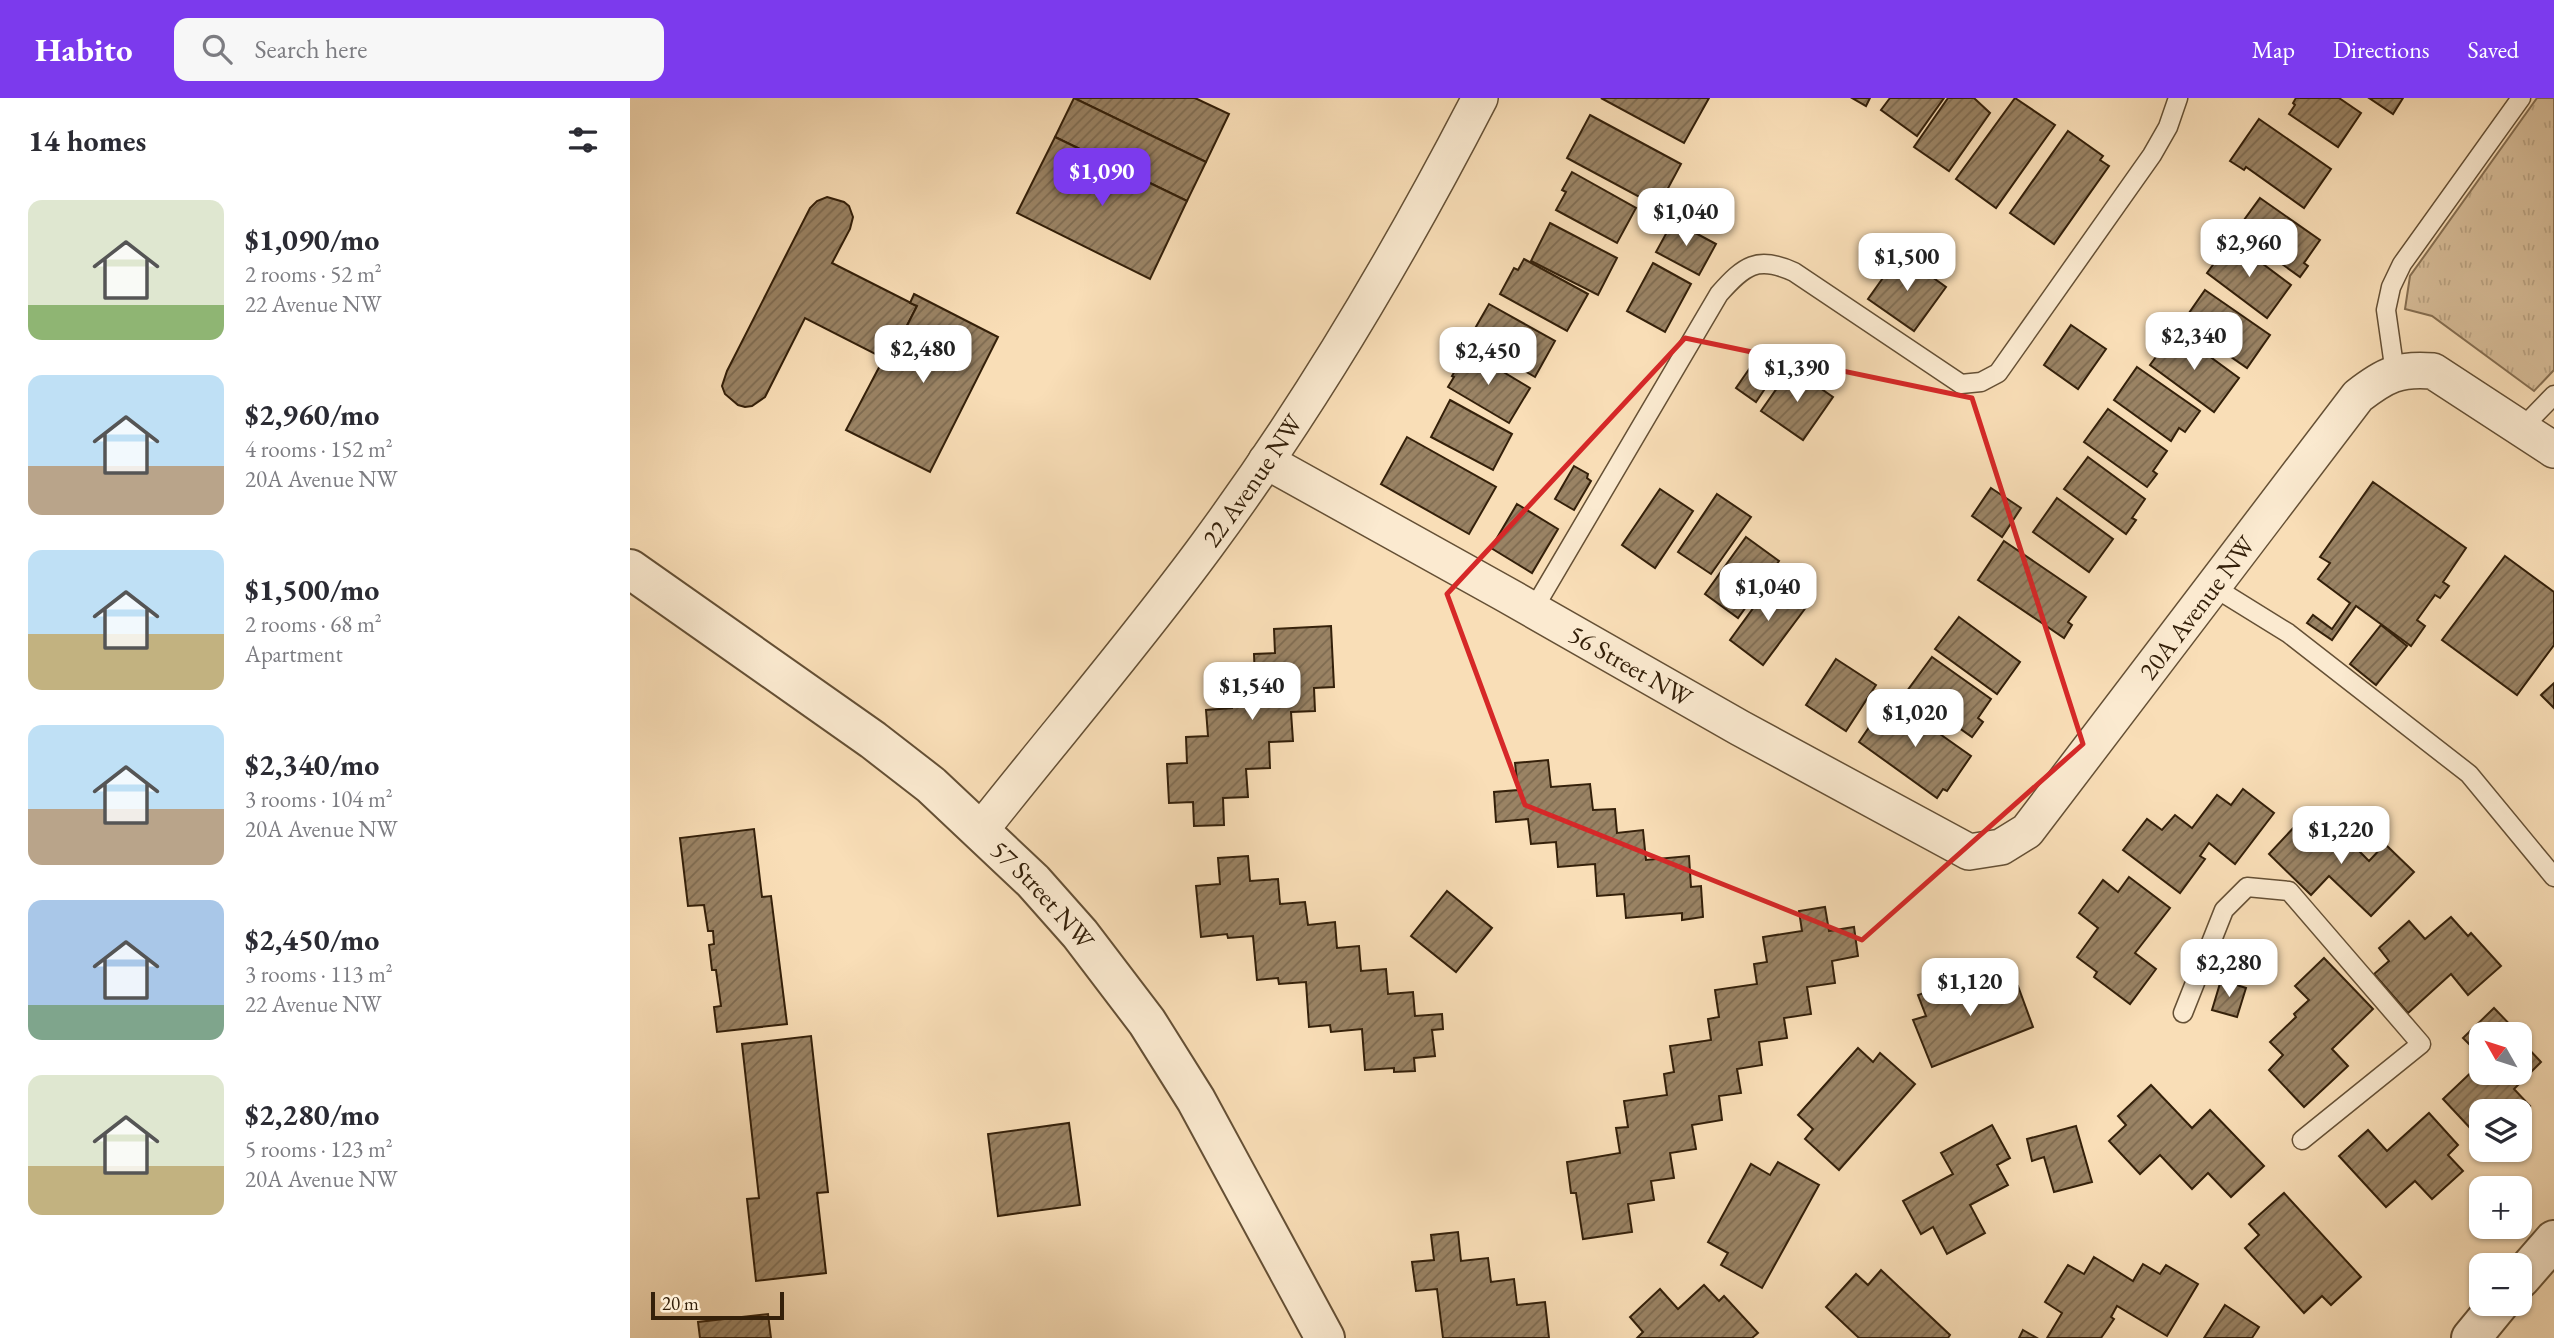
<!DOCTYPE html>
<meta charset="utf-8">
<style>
body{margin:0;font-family:"EB Garamond",serif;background:#f7f7f7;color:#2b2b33;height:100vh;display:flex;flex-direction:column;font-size:26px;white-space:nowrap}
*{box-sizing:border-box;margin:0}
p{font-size:23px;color:#7c7c81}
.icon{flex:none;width:38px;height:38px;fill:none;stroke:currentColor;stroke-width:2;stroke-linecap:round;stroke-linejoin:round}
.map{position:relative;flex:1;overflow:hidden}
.drawer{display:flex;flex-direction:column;background:#fff;width:630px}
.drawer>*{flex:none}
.needle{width:46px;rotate:309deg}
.controls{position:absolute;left:1839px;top:924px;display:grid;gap:14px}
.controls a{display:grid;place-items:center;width:63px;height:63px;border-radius:14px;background:#fff;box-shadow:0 2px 5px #0004;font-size:35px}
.scale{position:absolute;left:21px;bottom:18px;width:133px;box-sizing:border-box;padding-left:7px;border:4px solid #34200a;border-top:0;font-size:19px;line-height:24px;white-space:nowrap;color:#34200a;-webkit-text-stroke:5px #fbead0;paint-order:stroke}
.price{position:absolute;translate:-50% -60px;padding:0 16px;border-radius:14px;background:#fff;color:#222;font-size:23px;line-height:46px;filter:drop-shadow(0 2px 4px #0008)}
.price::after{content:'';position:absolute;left:50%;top:42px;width:21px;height:16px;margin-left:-10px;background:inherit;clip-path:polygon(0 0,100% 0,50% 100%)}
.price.on{background:#7c3aed;color:#fff}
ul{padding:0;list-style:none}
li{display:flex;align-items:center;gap:21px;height:175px;padding:0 28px}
li span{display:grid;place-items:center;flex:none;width:196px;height:140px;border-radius:14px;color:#555}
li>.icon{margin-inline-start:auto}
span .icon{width:84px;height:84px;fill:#fffc;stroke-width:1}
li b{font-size:30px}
h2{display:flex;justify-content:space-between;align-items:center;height:84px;padding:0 28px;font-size:30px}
header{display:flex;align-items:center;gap:42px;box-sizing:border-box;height:98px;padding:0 35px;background:#7c3aed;color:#fff}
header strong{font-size:33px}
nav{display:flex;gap:38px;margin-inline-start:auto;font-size:24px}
.search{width:490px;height:63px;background:#f7f7f7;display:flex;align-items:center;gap:18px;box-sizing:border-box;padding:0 24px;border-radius:14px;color:#7c7c81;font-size:26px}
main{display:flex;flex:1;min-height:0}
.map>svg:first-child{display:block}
.park{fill:url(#park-tufts);stroke:#866f52;stroke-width:2}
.building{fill:url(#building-hatch);stroke:#34200a;stroke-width:2}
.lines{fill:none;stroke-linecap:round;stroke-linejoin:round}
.service-casing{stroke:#655035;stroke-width:21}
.minor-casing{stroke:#655035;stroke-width:38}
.tertiary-casing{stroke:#655035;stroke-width:42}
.service{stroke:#fbead0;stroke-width:18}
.minor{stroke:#fbead0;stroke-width:35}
.tertiary{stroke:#fbead0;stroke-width:38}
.marked{fill:none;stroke:#d62828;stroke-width:5;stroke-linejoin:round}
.labels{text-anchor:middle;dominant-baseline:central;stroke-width:7;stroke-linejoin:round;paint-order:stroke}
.street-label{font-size:26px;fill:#34200a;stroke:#fbead0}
</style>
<header>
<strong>Habito</strong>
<div class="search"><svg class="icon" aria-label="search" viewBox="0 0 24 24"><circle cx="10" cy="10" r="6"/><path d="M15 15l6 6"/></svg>Search here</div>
<nav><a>Map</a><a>Directions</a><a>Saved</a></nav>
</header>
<main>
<section class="drawer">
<h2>14 homes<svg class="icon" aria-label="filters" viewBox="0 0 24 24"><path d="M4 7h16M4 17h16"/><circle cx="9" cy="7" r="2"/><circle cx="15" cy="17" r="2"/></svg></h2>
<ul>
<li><span style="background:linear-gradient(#dfe7d0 75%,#8fb573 0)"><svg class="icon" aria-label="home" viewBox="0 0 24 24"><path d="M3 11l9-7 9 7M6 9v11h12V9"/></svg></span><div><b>$1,090/mo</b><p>2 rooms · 52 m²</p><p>22 Avenue NW</p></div></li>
<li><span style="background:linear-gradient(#bfe0f5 65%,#b9a48a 0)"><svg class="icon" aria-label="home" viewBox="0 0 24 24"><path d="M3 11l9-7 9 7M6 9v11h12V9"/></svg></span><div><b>$2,960/mo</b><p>4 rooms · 152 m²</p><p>20A Avenue NW</p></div></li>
<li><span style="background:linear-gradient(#bfe0f5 60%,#c2b280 0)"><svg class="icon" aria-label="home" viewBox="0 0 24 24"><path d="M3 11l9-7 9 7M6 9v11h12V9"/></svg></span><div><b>$1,500/mo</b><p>2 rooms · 68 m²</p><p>Apartment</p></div></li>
<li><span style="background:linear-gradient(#bfe0f5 60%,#b9a48a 0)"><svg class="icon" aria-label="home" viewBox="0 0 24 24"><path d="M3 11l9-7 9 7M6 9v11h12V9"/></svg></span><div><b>$2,340/mo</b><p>3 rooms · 104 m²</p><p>20A Avenue NW</p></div></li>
<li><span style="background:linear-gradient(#a9c7e8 75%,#7fa58c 0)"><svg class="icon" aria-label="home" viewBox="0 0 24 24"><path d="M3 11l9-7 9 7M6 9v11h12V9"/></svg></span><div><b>$2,450/mo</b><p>3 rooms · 113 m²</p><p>22 Avenue NW</p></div></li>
<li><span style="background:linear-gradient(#dfe7d0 65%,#c2b280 0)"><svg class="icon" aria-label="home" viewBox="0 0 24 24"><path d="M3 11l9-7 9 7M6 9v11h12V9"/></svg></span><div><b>$2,280/mo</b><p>5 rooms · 123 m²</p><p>20A Avenue NW</p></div></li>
</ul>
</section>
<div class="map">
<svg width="1924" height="1240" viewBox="0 0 1924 1240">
<defs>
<pattern id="park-tufts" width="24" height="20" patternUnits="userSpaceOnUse" patternTransform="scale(1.75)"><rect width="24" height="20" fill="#d8be9a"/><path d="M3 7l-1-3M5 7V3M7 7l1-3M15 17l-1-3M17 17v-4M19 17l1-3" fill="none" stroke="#baa383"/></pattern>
<pattern id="building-hatch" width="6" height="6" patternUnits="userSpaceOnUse" patternTransform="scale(1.75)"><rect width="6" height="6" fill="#9a8364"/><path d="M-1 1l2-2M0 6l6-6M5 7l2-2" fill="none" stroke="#7e6b51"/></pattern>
</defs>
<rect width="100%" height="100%" fill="#f9deb7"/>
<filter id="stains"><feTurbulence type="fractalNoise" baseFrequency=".00286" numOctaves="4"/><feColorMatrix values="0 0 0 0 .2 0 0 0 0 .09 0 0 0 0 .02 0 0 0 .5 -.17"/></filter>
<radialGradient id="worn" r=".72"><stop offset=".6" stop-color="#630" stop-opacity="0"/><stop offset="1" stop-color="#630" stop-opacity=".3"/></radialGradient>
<!-- park -->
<path class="park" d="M1907,0H1924V272L1904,293L1802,218L1775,211L1780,178Z"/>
<!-- building -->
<g class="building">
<path d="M444,0H565L599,16L576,64Z"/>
<path d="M444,0L576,64L557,103L425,39Z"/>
<path d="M971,0H1079L1054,45Z"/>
<path d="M1222,0H1240L1236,8Z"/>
<path d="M1260,0H1314L1287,38L1251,12Z"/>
<path d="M1318,0H1344L1360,15L1319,73L1284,49Z"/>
<path d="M1385,0L1425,27L1366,110L1326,81Z"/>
<path d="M1666,0H1709L1731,15L1708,49L1659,16L1665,7L1663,5Z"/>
<path d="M1739,0H1773L1763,16Z"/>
<path d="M960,17L1051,66L1028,109L937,60Z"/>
<path d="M1629,21L1701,71L1674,110L1616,69L1614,72L1600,63Z"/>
<path d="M1438,33L1473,58L1470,62L1479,68L1424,146L1380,115Z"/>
<path d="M425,39L557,103L520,181L387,115Z"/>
<path d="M942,74L1006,110L987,145L926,112L936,94L932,92Z"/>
<path d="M197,99L214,104L219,108L223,119L220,131L202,165L287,208L259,263L175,220L135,299L122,308L115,309L108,307L95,296L92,288L97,273L180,110L187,103Z"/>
<path d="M1630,100L1690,142L1674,165L1678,168L1670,179L1606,133Z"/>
<path d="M1043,123L1086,146L1069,177L1026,154Z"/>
<path d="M920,125L987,160L968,197L901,163Z"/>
<path d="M1601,142L1661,187L1637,220L1577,175Z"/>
<path d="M1270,156L1316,189L1284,233L1238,201Z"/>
<path d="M894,161L958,196L937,233L870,196L884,170L888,172Z"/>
<path d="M1023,165L1061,186L1035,234L997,213Z"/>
<path d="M1575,192L1640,237L1617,270L1552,225Z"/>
<path d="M284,196L368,239L300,374L216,332L254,260L259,263L287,208L280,205Z"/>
<path d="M859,206L925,243L905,279L839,241Z"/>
<path d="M1441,227L1476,251L1448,291L1414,267Z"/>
<path d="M1545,233L1609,280L1584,314L1520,267Z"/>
<path d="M837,252L900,290L879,325L818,289L824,279L822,278Z"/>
<path d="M1124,264L1144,277L1126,304L1106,290Z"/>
<path d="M1507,269L1570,313L1555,334L1549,330L1541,343L1484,302Z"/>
<path d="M1161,270L1203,299L1173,342L1131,313Z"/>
<path d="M820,302L882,336L863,372L801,339Z"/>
<path d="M1478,311L1537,353L1523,373L1527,376L1517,389L1454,344Z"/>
<path d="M777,339L866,389L839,436L751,386Z"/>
<path d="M1458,359L1515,401L1502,420L1506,422L1496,436L1434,391Z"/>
<path d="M944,368L958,376L957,380L961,383L944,412L925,401Z"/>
<path d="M1743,384L1836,450L1813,484L1819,488L1810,500L1805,497L1787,522L1795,528L1781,548L1726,508L1702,542L1677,525L1683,517L1702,531L1720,505L1688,481L1700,465L1690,459Z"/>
<path d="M1361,390L1391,410L1372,439L1342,418Z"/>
<path d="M1030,391L1063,413L1025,470L992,447Z"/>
<path d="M1087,396L1121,419L1081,476L1048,454Z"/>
<path d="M1427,400L1483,441L1459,474L1403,434Z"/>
<path d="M887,406L928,431L902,475L861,450Z"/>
<path d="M1116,439L1149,463L1108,520L1075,496Z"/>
<path d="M1374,443L1456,499L1438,524L1442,527L1434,540L1348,482Z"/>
<path d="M1875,458L1924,494V547L1887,597L1812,542Z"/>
<path d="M1143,483L1177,508L1133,567L1100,542Z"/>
<path d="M1329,519L1390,564L1367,596L1305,551Z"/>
<path d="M1751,527L1777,548L1746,587L1720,566Z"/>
<path d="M701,528L704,589L684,590L685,613L661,614L663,643L639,644L640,670L616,671L618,699L593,700L594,727L564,728L563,704L539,705L537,666L557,665L556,639L578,638L576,612L602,610L601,585L625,583L624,556L645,555L644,531Z"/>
<path d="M1302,559L1361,601L1348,620L1353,624L1342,639L1277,593Z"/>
<path d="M1206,561L1246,587L1216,633L1176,607Z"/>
<path d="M1924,585V610L1911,597Z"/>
<path d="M1259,600L1341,658L1317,693L1313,691L1307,700L1229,644Z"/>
<path d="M918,662L921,689L960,686L963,712L985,711L987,735L1013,732L1016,762L1059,758L1061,789L1071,788L1073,819L1052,822V815L996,820L994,796L967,798L965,766L928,769L926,744L901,746L898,721L866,724L864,694L888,692L885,665Z"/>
<path d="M1613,691L1644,715L1605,766L1579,745L1570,758L1575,761L1550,795L1493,752L1517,721L1532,732L1545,717L1562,730L1587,697L1601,707Z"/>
<path d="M1696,724L1723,751L1725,749L1739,763L1755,746L1784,774L1741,818L1699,778L1681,797L1639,756L1667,726L1681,740Z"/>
<path d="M124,731L132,799L141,798L157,926L87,934L84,909L91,908L86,872H82L79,847L84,846L83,833H78L74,807L58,808L50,740Z"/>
<path d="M618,758L620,783L648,781L650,806L675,804L678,827L705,824L707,850L729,848L731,873L756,871L758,896L783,894L785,918L812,916L813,931L802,932L805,958L784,960L785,973L764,974V970L735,972L732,931L701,934L700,927L679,929L676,884L649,886L648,880L627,882L623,838L598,840L597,836L571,839L566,788L590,786L588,760Z"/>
<path d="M1499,779L1540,810L1505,855L1526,871L1500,906L1464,879L1467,874L1447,859L1468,830L1449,815L1473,782L1488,794Z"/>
<path d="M817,793L862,830L826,874L781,838Z"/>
<path d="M1195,809L1199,833L1224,829L1228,858L1202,863L1205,885L1177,889L1181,916L1154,920L1157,940L1129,944L1132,967L1107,971L1111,995L1089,998L1092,1022L1062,1027L1066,1051L1040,1055L1044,1080L1021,1083L1024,1102L998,1106L1002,1134L953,1141L946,1095H941L937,1064L990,1055L986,1030L998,1029L994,1003L1037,997L1034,976L1044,974L1040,948L1081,942L1078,921L1089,919L1085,892L1127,886L1124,866L1137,864L1133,839L1172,833L1169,813Z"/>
<path d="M1821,819L1838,838L1841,835L1871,868L1838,897L1821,876L1778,915L1744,876L1759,863L1749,850L1779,823L1795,841Z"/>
<path d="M1694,860L1743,911L1702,951L1718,968L1674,1009L1639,972L1653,957L1640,944L1666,919L1664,916L1679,902L1665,888Z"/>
<path d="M1364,874L1372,895L1388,888L1403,929L1302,969L1283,922L1296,918L1288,897L1305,891L1308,896Z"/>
<path d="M1591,882L1616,890L1607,919L1582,912Z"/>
<path d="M1864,910L1889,936H1852V959L1833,940Z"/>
<path d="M1890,937L1895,942L1893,945L1911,964L1884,991L1900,1008L1890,1018V1013H1852V1023L1842,1032L1813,1001L1852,964V975H1890Z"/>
<path d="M181,938L198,1094L187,1095L196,1175L126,1183L117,1101L129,1100L112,946Z"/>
<path d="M1228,950L1243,964L1250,955L1285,986L1209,1072L1175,1041L1183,1031L1168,1017Z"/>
<path d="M1521,987L1562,1030L1580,1012L1634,1068L1601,1099L1578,1075L1562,1091L1530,1057L1510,1076L1479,1043L1496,1027L1488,1018Z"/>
<path d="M1799,1015L1828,1047L1818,1057L1833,1073L1802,1101L1785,1083L1756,1109L1709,1058L1738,1032L1757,1053Z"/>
<path d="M439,1025L450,1107L368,1118L358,1036Z"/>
<path d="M1362,1027L1380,1060L1367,1067L1378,1087L1340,1107L1355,1135L1317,1156L1303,1129L1291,1136L1273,1103L1323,1076L1311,1055Z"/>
<path d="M1446,1028L1462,1084L1424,1094L1414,1059L1402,1063L1397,1041Z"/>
<path d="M1148,1064L1189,1087L1132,1190L1091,1167L1098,1155L1078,1144L1121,1066L1140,1077Z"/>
<path d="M1654,1095L1731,1179L1701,1207L1692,1198L1674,1215L1615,1150L1629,1137L1619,1126Z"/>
<path d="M828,1134L831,1163L858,1160L861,1184L884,1181L887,1207L915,1204L919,1240H813L807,1191L786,1193L782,1164L804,1162L801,1137Z"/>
<path d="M1464,1159L1503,1183L1513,1166L1530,1176L1536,1167L1568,1186L1537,1238L1487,1208L1481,1219L1484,1221L1471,1240H1417L1432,1215L1415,1204L1438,1167L1454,1176Z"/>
<path d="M1251,1172L1320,1237L1318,1240H1229L1196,1209L1226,1176L1238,1187Z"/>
<path d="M1074,1187L1089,1203L1094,1198L1128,1235L1122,1240H1007L1013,1234L1000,1219L1030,1191L1048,1211Z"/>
<path d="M1595,1207L1629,1229L1622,1240H1574Z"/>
<path d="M138,1216L141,1240H70L68,1224Z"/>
<path d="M1393,1232L1407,1240H1389Z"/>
</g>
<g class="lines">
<!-- service casing -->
<g class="service-casing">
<g id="service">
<path d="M1765,275L1756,212L1761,189L1772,166L1891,0"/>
<path d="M1892,330L1924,297"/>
<path d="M1582,488L1658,535L1839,676L1924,779"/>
<path d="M903,512L1089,196C1114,168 1127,157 1164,174L1331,286L1351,284L1368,275L1522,57L1538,29L1548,0"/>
<path d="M1553,915L1594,812L1617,789L1659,793L1791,946L1672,1042"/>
</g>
</g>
<!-- minor casing -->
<g class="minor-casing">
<g id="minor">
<path id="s1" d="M636,363L875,496L1110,630L1339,754L1371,749L1397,733L1728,298C1755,277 1769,270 1803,273L1924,352"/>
<path id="s2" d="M350,733C425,638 505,545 577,447C681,306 770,155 850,0"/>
</g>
</g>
<!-- tertiary casing -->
<g class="tertiary-casing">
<g id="tertiary">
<path id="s3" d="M0,471L243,642L301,687L403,783L450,836L517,924L566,1002L695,1240"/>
<path d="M1890,1181L1924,1142"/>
<path d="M1841,1240L1869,1206"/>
</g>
</g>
<!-- service -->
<use href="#service" class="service"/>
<!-- minor -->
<use href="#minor" class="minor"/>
<!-- tertiary -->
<use href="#tertiary" class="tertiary"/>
</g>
<!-- marked area -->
<path class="marked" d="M1055,240L1342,300L1453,646L1232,842L895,707L817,496Z"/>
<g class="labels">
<!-- street labels -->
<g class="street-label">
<text stroke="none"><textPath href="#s2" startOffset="444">22 Avenue NW</textPath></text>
<text stroke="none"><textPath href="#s1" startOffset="1148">20A Avenue NW</textPath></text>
<text stroke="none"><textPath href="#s1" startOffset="418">56 Street NW</textPath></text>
<text stroke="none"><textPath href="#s3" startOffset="527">57 Street NW</textPath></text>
</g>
</g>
<rect width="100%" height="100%" filter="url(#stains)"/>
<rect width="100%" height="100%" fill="url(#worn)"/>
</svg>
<div class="controls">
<a><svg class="needle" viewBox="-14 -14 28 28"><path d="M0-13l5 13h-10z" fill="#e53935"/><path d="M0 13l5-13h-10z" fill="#7c7c81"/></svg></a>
<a><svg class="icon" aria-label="layers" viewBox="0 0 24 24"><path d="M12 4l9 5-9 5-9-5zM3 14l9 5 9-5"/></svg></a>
<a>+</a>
<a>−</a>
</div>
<div class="scale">20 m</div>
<b class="price on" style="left:472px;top:110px">$1,090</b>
<b class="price" style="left:1056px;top:150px">$1,040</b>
<b class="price" style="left:1619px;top:181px">$2,960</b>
<b class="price" style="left:1277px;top:195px">$1,500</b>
<b class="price" style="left:1564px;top:274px">$2,340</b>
<b class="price" style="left:293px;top:287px">$2,480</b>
<b class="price" style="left:858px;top:289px">$2,450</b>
<b class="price" style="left:1167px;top:306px">$1,390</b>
<b class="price" style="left:1138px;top:525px">$1,040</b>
<b class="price" style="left:622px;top:624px">$1,540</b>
<b class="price" style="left:1285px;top:651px">$1,020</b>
<b class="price" style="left:1711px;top:768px">$1,220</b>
<b class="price" style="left:1599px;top:901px">$2,280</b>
<b class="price" style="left:1340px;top:920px">$1,120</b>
</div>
</main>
